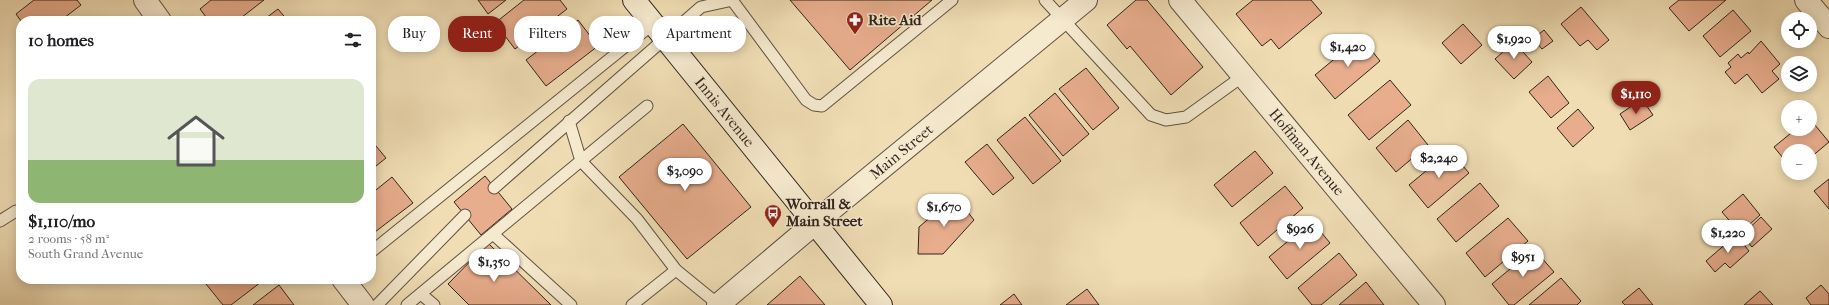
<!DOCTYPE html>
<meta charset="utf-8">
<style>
body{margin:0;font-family:"IM FELL French Canon",serif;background:#f2f2f2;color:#202124;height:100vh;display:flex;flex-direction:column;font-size:15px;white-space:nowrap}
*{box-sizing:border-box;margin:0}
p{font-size:13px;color:#757577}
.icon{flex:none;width:22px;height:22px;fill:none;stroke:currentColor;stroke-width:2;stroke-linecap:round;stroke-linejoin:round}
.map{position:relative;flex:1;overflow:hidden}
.panel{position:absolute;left:16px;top:16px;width:360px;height:268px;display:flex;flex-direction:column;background:#fff;border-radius:16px;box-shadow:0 2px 10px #0003}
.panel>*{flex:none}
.hud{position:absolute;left:388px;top:16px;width:380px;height:36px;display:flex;gap:8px}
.buttons{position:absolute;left:1781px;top:12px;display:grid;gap:8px}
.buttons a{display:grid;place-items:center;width:36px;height:36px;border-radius:50%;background:#fff;box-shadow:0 2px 10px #0003;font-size:20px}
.price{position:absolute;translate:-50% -34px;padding:0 9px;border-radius:14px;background:#fff;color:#222;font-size:13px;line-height:26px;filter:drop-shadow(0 1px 2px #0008)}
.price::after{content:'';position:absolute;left:50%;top:24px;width:12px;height:9px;margin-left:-6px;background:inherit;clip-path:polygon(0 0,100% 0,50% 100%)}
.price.active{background:#8f2418;color:#fff}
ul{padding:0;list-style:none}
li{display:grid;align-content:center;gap:8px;height:212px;padding:0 12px}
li+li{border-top:1px solid #e0e0e0}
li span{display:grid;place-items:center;height:124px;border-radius:12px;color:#555}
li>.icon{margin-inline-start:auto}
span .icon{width:72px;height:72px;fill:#fffc;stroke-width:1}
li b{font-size:17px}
h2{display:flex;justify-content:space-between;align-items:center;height:48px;padding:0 12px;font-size:17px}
.chip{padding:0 14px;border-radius:16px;background:#fff;box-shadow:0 2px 10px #0003;font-size:14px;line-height:36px}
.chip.active{background:#8f2418;color:#fff}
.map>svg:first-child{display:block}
.building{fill:#e7ad8d;stroke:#30241d}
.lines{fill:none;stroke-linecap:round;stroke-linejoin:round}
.service-casing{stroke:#605243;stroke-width:13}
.minor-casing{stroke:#605243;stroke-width:24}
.tertiary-casing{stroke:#605243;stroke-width:24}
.secondary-casing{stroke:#30241d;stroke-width:24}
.service{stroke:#f5e9ce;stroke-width:11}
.minor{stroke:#f5e9ce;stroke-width:22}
.tertiary{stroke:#f5e9ce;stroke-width:22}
.secondary{stroke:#f5e9ce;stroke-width:22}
.labels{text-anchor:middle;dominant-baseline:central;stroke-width:3;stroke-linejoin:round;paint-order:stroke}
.poi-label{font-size:15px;font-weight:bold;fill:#30241d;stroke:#f5e9ce;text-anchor:start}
.street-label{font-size:15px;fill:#30241d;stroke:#f5e9ce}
</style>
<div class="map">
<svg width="1829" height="305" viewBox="0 0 1829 305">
<rect width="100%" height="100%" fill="#f0ddb4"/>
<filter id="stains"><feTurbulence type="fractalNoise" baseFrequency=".005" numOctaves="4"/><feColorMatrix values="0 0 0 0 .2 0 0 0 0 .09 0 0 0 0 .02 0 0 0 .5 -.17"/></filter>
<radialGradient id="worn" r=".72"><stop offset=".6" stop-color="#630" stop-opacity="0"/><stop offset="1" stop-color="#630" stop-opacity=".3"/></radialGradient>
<!-- building -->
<g class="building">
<path d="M34,0H77L81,5L60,21H21L16,14Z"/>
<path d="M211,0H264L237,21H209L200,9Z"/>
<path d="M478,0H506L488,14Z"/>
<path d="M524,0H560L567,9L515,49L495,23Z"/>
<path d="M790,0H932L850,70Z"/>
<path d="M1136,0H1147L1203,67L1171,95L1130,46L1127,49L1107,25Z"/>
<path d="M1253,0H1311L1322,13L1279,49L1271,39L1262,46L1236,14Z"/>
<path d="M1679,0H1726L1689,31L1669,8Z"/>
<path d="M1581,7L1609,40L1597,50L1588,40L1580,46L1561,24Z"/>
<path d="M278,9L288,21H262Z"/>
<path d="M1733,10L1751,31L1720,57L1703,36Z"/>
<path d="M578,20L598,46L546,86L526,60Z"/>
<path d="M1463,24L1482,45L1461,64L1442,43Z"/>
<path d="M1544,30L1553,41L1542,49L1533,39Z"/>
<path d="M1361,37L1380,61L1335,99L1315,75Z"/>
<path d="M1761,41L1780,64L1772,71L1779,79L1762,93L1747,74L1735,84L1725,72L1731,67L1728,63L1738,54L1741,58L1748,52L1749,54Z"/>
<path d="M1514,42L1532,62L1514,79L1495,59Z"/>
<path d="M1086,68L1119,108L1093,130L1059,89Z"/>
<path d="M1548,76L1569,103L1551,118L1529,92Z"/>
<path d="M1390,80L1411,105L1369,140L1348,115Z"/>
<path d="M1055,93L1089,134L1063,156L1029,115Z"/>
<path d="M1642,99L1653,115L1630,130L1620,114Z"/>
<path d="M1578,109L1594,128L1573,147L1557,128Z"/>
<path d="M1025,117L1061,161L1033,184L997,140Z"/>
<path d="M1810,119L1829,142L1810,158V151H1788V164L1774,147L1796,129H1810Z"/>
<path d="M1408,120L1428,145L1396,172L1376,148Z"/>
<path d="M683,124L751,207L687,259L619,177Z"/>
<path d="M371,140L386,158L371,170Z"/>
<path d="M987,144L1014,178L993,195L965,162Z"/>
<path d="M1255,151L1273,173L1232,207L1214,185Z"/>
<path d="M1450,151L1469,173L1428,208L1409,185Z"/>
<path d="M485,176L512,209L481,235L454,202Z"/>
<path d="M392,177L413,203L371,235V194Z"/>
<path d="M1829,179V209L1814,191Z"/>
<path d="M1480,183L1499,206L1456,242L1437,219Z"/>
<path d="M1285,186L1303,208L1258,246L1240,223Z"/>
<path d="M1743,194L1760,215L1740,233L1722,212Z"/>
<path d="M955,196L974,220L943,254H918L919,227Z"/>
<path d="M1761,217L1772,229L1752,247L1742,235Z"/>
<path d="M1508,218L1528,241L1485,277L1466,253Z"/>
<path d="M1312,221L1330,243L1287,279L1269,257Z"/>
<path d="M1736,235L1749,251L1730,268L1725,263L1715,272L1706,261Z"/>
<path d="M488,243L551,305H469L448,284Z"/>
<path d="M1534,249L1554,272L1514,305H1509L1492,284Z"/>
<path d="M1339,253L1357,275L1321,305H1312L1298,288Z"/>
<path d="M800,276L825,305H767Z"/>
<path d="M1561,278L1581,301L1577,305H1529Z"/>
<path d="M213,279H265L231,305H223L206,284Z"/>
<path d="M1366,282L1384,305H1339Z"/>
<path d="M279,285L294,305H253Z"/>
<path d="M1821,285L1829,294V305H1811L1806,298Z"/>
<path d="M1639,288L1653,305H1625L1622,302Z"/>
<path d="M1087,289L1099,305H1066Z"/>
<path d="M1760,291L1773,305H1744Z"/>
<path d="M1014,294L1022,305H1000Z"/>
</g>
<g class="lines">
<!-- service casing -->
<g class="service-casing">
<g id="service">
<path d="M732,0L806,100L814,105L822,106L952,0"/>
<path d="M1045,0L1151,115L1166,120L1186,117L1243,76"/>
<path d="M569,121L581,161L637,219L676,270L719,305"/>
<path d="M494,188L701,7L733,0"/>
<path d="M0,221L16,211"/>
<path d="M493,234L571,305"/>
<path d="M371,252L653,24"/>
<path d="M421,294L434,305"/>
<path d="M377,305L465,215"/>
<path d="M407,305L647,106"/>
<path d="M632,305L676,270"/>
</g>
</g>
<!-- minor casing -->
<g class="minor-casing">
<g id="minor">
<path d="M145,0L160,21"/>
<path id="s1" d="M1180,0L1434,305"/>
<path d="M1806,0L1829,27"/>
<path d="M343,279L363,305"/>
</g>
</g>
<!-- tertiary casing -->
<g class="tertiary-casing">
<g id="tertiary">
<path id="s2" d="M718,305L834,207L1086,0"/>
</g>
</g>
<!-- secondary casing -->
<g class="secondary-casing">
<g id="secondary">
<path id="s3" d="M634,0L881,305"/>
</g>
</g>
<!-- service -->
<use href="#service" class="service"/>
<!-- minor -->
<use href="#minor" class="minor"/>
<!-- tertiary -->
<use href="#tertiary" class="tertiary"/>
<!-- secondary -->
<use href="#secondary" class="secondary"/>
</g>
<!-- icons -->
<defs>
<g id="pharmacy-pin" transform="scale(0.9)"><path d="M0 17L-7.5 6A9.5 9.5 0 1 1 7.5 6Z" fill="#8f2418" stroke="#f5e9ce"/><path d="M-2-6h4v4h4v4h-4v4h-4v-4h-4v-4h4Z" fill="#fff"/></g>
<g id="bus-pin" transform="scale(0.9)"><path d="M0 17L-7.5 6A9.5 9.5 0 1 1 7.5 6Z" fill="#8f2418" stroke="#f5e9ce"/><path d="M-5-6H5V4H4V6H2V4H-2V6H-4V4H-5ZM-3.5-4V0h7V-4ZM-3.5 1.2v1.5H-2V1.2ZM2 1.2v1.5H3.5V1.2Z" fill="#fff"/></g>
</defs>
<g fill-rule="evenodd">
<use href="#pharmacy-pin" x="855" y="20"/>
<use href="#bus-pin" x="773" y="213"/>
</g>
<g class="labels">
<!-- poi labels -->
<g class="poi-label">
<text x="868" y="20">Rite Aid</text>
<text x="786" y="204">Worrall &amp;<tspan x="786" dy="17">Main Street</tspan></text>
</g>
<!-- street labels -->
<g class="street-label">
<text stroke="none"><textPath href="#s3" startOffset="144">Innis Avenue</textPath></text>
<text stroke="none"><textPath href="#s2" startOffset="239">Main Street</textPath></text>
<text stroke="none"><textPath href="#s1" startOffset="198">Hoffman Avenue</textPath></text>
</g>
</g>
<rect width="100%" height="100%" filter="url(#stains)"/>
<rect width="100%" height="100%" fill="url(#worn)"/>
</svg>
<div class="buttons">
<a><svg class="icon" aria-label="locate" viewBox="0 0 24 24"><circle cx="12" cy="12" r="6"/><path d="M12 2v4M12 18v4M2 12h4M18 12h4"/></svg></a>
<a><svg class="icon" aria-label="layers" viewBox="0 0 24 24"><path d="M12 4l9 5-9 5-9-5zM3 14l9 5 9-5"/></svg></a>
<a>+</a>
<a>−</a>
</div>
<b class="price" style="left:1514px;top:60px">$1,920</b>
<b class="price" style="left:1348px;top:68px">$1,420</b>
<b class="price active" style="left:1636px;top:115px">$1,110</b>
<b class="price" style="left:1439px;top:179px">$2,240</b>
<b class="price" style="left:685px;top:192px">$3,090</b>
<b class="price" style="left:944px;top:228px">$1,670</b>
<b class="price" style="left:1300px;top:250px">$926</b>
<b class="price" style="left:1728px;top:254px">$1,220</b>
<b class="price" style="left:1523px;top:278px">$951</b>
<b class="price" style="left:494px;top:283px">$1,350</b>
<div class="hud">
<a class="chip">Buy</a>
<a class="chip active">Rent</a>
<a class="chip">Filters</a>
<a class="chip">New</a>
<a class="chip">Apartment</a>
</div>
<section class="panel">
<h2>10 homes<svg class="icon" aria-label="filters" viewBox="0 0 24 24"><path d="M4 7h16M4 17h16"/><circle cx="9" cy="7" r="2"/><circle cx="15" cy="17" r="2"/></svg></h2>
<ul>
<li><span style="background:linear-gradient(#dfe7d0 65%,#8fb573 0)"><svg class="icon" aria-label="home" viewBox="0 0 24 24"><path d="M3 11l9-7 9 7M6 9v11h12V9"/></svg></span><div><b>$1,110/mo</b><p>2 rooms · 58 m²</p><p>South Grand Avenue</p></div></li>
</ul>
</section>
</div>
